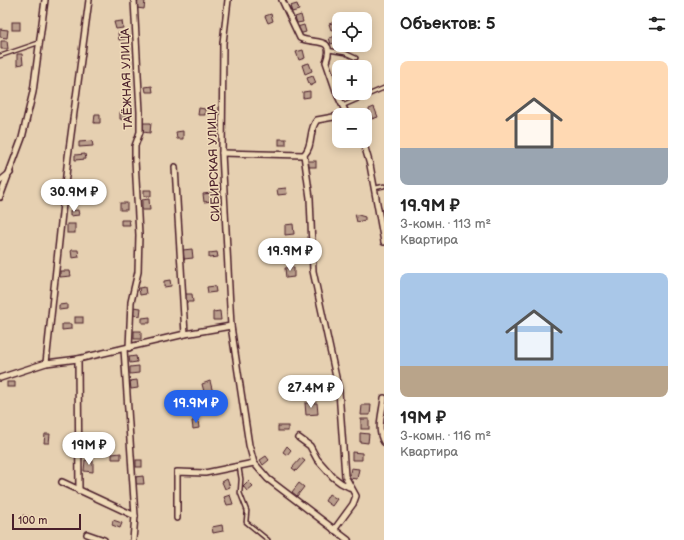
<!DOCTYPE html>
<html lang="ru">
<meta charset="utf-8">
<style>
body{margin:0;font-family:"Balsamiq Sans",sans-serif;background:#f6f6f6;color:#222;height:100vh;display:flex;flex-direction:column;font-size:15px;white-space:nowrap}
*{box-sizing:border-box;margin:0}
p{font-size:13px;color:#767676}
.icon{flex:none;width:22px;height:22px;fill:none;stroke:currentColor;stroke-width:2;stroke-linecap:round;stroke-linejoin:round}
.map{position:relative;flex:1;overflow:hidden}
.details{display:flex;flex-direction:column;background:#fff;width:300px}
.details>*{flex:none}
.tools{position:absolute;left:332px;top:12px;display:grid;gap:8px}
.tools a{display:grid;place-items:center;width:40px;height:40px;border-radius:8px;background:#fff;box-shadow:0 2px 10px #0003;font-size:20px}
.scale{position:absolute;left:12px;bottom:10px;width:69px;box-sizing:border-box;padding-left:4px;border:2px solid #4a1f2b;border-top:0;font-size:11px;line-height:14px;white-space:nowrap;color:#4a1f2b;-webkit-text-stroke:3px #f0dbb9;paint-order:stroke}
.price{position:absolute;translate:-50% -34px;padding:0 9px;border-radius:14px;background:#fff;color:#222;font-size:13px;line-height:26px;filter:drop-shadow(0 1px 2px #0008)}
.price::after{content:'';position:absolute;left:50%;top:24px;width:12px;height:9px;margin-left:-6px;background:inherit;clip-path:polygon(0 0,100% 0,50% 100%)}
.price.on{background:#2563eb;color:#fff}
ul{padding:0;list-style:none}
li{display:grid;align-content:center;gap:8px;height:212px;padding:0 16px}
li span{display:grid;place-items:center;height:124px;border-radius:8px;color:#555}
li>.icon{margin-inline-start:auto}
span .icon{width:72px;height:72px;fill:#fffc;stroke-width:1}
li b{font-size:17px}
h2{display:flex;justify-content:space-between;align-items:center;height:48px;padding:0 16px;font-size:17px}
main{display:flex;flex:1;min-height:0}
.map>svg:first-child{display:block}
.building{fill:#ba9e8c;stroke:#4a1f2b}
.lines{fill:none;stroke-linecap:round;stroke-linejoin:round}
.lane-casing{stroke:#4a1f2b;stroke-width:5.5}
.street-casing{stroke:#4a1f2b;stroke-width:8}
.lane{stroke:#f0dbb9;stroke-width:2.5}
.street{stroke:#f0dbb9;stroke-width:5}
.labels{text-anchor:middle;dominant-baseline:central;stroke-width:3;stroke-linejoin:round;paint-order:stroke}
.street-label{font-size:12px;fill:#4a1f2b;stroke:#f0dbb9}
</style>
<main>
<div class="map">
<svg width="384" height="540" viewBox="0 0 384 540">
<rect width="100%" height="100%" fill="#e6d0b1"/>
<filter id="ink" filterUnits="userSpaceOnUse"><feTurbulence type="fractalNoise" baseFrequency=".025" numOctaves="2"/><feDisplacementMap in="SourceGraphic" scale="8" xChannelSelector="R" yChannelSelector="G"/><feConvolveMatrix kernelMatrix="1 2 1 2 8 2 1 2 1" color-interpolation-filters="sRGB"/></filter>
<g filter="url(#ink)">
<!-- building -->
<g class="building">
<path d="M137,0L145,1L144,9L137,8Z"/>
<path d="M297,4L299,10L292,12L290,6Z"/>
<path d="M271,14L273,21L268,23L265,16Z"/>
<path d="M301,15L303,22L297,23L295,17Z"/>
<path d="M122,21L123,28L116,29L114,22Z"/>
<rect x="12" y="22" width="8" height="8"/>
<path d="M335,22L337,28L331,30L329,24Z"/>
<path d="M304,25L306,32L299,34L297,27Z"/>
<path d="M0,29L8,30L7,38L0,37Z"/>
<path d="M124,32L125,39L119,40L118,33Z"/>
<path d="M336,36L338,42L331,44L329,38Z"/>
<path d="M1,41H7L8,49H1Z"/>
<path d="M303,50L305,58L299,60L296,52Z"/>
<path d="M17,54H22L23,64L17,65Z"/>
<path d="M309,63L312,71L305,74L302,65Z"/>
<path d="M313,76L316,83L310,86L307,78Z"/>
<path d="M152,86L153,92H146L145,87Z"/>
<path d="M310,91V97L303,98V92Z"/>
<path d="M374,107L378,117L372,119L371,115L369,116V109Z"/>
<path d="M199,108L205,109V115H198Z"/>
<path d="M120,112H126L125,120L120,119Z"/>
<path d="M95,114H100V123H94Z"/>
<path d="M143,123H151L150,133L143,132Z"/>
<path d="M183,131V139H177L176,132Z"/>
<rect x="279" y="139" width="7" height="6"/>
<path d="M92,141L93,146L79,147V142Z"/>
<path d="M85,154L86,159L75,160V155Z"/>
<rect x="307" y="161" width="9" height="6"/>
<path d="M286,188L287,194L278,195L277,189Z"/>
<rect x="144" y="190" width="7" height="6"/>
<path d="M212,193L213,201L204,202L203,194Z"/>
<path d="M149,199L150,210H142V200Z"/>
<rect x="120" y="203" width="7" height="7"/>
<path d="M78,210L79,215L70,216V211Z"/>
<path d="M355,214L365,217V220L357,222Z"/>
<path d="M121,220H129L130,225H121Z"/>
<rect x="67" y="224" width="8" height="9"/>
<path d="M293,224L294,234L285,235V225Z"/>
<path d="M282,240L283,246L274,248V241Z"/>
<path d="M286,246H294V255L286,256Z"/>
<path d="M192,249L193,258L184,259L183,250Z"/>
<path d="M71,250H78L79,257L72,258Z"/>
<path d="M217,252L218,257L209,258V253Z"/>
<path d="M294,267V277L286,278L285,268Z"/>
<path d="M60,271H70L71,276L60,277Z"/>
<path d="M170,280L171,286L164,287V281Z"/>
<path d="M215,286L216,292L208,293L207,287Z"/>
<path d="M145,287L146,294L140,295L139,288Z"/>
<path d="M185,294H192L193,302H185Z"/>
<path d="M67,304V309L59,310V305Z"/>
<path d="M133,307L141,308L140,316L133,315Z"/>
<path d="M220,311L221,320H213V312Z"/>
<rect x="75" y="317" width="8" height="6"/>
<path d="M150,317V323H142V318Z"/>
<path d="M62,324H71V329L62,330Z"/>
<rect x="134" y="331" width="7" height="8"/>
<path d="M136,356L137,362L130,363L129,357Z"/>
<path d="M139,366V373L130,374V367Z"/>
<path d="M137,380L138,388L131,389L130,381Z"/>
<path d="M210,381L216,405L208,407L202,384Z"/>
<rect x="7" y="382" width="8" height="5"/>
<path d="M305,403H317L318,414L306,415Z"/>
<path d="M362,405H371L370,415H361Z"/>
<rect x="361" y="419" width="8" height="10"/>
<path d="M198,420L199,428L193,429L192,421Z"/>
<rect x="278" y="426" width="10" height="5"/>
<path d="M360,433L369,434L368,443L360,442Z"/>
<path d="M45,434H50L49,443H44Z"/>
<path d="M287,446L291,450L287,455L283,452Z"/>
<path d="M352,452L362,453V460H352Z"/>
<path d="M121,453V459H112V454Z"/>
<path d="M266,456L269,460L263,465L260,460Z"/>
<path d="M301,458L305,461L296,471L292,468Z"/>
<path d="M85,460L93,461V472L84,471Z"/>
<rect x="136" y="460" width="6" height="7"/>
<path d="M351,468L359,469L357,479L349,478Z"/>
<path d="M143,476L144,484H136L135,477Z"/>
<path d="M227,479L230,487L225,489L222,482Z"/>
<path d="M248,481L253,486L247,491L243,486Z"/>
<path d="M299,483L304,487L297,496L292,492Z"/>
<path d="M329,494L337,499L332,506L325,501Z"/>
<path d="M230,495L233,504L227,505L224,497Z"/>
<path d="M23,515L30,517L28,523L21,521Z"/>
<path d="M113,520L122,523L120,528L112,525Z"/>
<path d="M222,525L223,531L213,533L212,527Z"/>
</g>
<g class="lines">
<!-- lane casing -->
<g class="lane-casing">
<g id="lane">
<path d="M328,50L345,53L356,58"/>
<path d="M0,56L38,43"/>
<path d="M342,106L384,88"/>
<path d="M375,188L384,186"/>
<path d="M239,467L241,479L240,493L247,511L246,522L268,540"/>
</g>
</g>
<!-- street casing -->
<g class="street-casing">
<g id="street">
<path d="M228,0L223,43L222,153L231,326L249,445L254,463L268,479L348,540"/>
<path d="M282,0L300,38C313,45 336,35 326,62L337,94L347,115"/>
<path d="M363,141L370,165L384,242"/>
<path d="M222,153L304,155"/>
<path d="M175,167L185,334"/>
<path d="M0,181L10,173"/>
<path d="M0,197L22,138L33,92L45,0"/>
<path d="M129,348L131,302L138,272L139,235L135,160V146L140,132V112L134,0"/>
<path d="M124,349L135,516L133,540"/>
<path d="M78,359L79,491"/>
<path d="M46,363L68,157L89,0"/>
<path d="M0,378L46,363L78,359L185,334L231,326"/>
<path d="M384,398C383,411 376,430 384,442"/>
<path d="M299,438L310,446L317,459L333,477L341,483L349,487"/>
<path d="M62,482L135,516"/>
<path d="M177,518V472L205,473L254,463"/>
<path d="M334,530L353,504L356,496L345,476L339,391L313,271L310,198L304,155C314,145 308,130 317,120L339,116"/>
<path d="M87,534L104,540"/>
</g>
</g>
<!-- lane -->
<use href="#lane" class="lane"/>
<!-- street -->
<use href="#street" class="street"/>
</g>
</g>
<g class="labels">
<!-- street labels -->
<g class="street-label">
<text transform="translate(127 79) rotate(-92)">ТАЁЖНАЯ УЛИЦА</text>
<text transform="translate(214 163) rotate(-92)">СИБИРСКАЯ УЛИЦА</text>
</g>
</g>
</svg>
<div class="tools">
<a><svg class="icon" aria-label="locate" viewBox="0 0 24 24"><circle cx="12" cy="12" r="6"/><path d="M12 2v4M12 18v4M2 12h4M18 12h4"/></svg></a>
<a>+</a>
<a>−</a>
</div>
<div class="scale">100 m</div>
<b class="price" style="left:74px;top:213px">30.9M ₽</b>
<b class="price" style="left:290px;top:272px">19.9M ₽</b>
<b class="price" style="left:311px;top:409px">27.4M ₽</b>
<b class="price on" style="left:196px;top:424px">19.9M ₽</b>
<b class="price" style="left:89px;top:466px">19M ₽</b>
</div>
<section class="details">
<h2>Объектов: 5<svg class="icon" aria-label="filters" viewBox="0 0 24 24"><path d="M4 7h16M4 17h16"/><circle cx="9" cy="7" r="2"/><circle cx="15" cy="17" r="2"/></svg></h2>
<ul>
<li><span style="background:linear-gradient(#ffd9b3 70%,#9aa5b1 0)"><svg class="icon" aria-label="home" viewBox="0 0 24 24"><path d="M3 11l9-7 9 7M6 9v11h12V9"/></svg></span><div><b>19.9M ₽</b><p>3-комн. · 113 m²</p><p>Квартира</p></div></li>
<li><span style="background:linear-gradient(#a9c7e8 75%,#b9a48a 0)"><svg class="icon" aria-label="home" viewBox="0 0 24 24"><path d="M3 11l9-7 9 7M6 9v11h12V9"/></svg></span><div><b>19M ₽</b><p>3-комн. · 116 m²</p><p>Квартира</p></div></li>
</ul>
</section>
</main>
